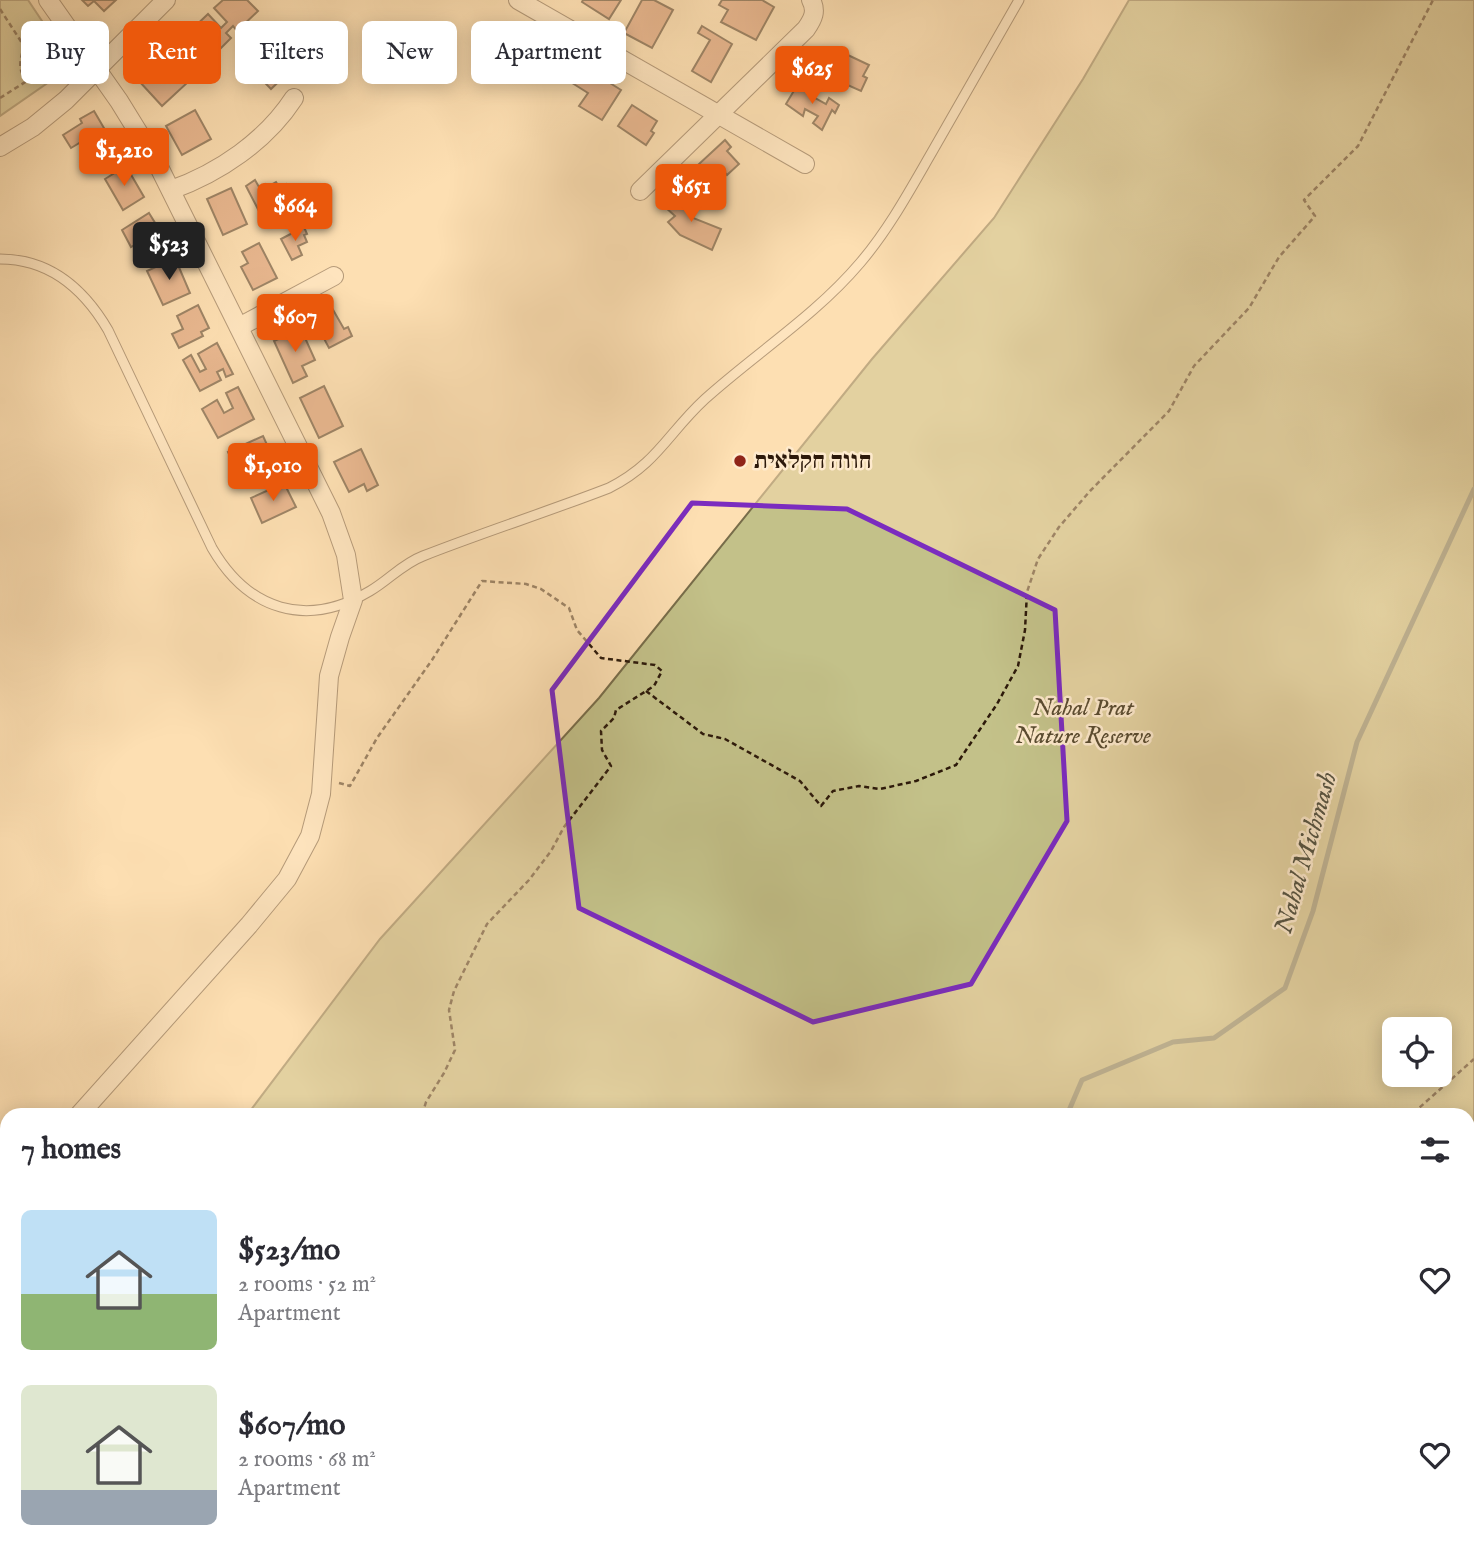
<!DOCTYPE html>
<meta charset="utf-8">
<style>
body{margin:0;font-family:"IM FELL English","Frank Ruhl Libre",serif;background:#f2f2f3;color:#2b2b33;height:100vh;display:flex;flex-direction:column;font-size:26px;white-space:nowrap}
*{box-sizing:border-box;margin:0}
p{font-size:23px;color:#7c7c81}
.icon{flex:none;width:38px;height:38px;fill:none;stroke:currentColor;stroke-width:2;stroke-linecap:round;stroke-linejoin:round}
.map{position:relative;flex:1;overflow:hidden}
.sheet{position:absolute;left:0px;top:1108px;width:1475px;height:450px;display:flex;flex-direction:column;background:#fff;border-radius:21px 21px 0 0;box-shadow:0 4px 18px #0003}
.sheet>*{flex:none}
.guide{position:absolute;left:21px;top:21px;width:700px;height:63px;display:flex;gap:14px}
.tools{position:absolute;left:1382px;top:1017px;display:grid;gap:14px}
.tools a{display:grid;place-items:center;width:70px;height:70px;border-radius:10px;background:#fff;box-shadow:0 4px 18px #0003;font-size:35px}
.price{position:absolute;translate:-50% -60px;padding:0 16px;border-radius:7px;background:#ea580c;color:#fff;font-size:23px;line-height:46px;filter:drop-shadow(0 2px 4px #0008)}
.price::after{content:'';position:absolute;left:50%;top:42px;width:21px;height:16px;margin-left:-10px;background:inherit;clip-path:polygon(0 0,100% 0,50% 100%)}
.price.on{background:#222;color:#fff}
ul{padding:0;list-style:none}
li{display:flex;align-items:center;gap:21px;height:175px;padding:0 21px}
li span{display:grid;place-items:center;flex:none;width:196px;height:140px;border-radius:10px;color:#555}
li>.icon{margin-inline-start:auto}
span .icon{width:84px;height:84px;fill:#fffc;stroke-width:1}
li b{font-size:30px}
h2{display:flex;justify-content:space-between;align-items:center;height:84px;padding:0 21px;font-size:30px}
.pill{padding:0 24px;border-radius:10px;background:#fff;box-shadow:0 4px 18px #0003;font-size:24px;line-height:63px}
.pill.on{background:#ea580c;color:#fff}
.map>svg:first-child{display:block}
.green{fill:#c3c189;stroke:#786d4a;stroke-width:2;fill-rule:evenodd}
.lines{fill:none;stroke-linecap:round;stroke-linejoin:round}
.stream{stroke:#727b69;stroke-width:5}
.building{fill:#d18b67;stroke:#2c190a;stroke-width:2}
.lane-casing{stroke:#604a34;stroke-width:11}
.street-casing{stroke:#604a34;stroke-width:20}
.path{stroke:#2c190a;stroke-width:2.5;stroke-dasharray:5 3.5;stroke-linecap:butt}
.lane{stroke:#feeacd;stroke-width:9}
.street{stroke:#feeacd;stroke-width:18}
.marked{fill:none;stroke:#7b2cbf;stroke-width:5;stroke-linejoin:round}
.poi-dot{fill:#8f2418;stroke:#feeacd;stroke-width:2.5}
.labels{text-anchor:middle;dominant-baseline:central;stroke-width:5;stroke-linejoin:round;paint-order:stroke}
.poi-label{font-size:24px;font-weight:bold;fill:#2c190a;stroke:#feeacd;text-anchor:start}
.park-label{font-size:24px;font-style:italic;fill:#594b30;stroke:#feeacd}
.water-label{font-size:26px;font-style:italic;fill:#555241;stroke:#feeacd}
</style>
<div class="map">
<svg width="1474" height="1557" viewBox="0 0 1474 1557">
<rect width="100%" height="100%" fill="#fddfb2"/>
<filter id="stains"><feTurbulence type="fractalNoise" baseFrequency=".00286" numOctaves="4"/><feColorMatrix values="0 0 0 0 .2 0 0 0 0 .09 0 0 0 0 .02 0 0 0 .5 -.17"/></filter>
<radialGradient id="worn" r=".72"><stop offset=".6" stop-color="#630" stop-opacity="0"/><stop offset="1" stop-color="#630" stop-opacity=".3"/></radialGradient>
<!-- green -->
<g class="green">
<path d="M0,0H28L72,66L0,116Z"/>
<path d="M1129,0H1474V1557H0V1425L7,1415V1550H1468V1115H247L380,939L599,698L872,359L994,218L1083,79ZM1395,1029H1440V1074H1395Z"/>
</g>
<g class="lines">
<!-- stream -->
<g class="stream">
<path d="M1067,1115L1082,1080L1173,1042L1214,1038L1285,988L1313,911L1357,742L1474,489"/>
<path d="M724,1557L730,1550"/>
</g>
</g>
<!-- building -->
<g class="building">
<path d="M82,0H116L104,11L94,1L88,6Z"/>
<path d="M223,0H247L258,11L237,31L233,26L226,33L231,38L212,57L188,33L208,14L221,28L227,22L214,8Z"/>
<path d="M583,0H621L609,19L582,2Z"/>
<path d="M642,0H654L673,10L652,48L624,33Z"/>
<path d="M722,0H762L774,7L756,40L721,22L728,10L719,5Z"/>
<path d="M702,26L732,44L711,82L692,71L710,40L698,33Z"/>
<path d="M263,39L291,70L271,89L242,59Z"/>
<path d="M833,48L869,65L863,76L867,78L861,91L825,75L828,70L818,66L823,54L829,57Z"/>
<path d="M165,57L188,82L162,106L139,81Z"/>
<path d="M580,64L621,90L602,120L579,106L588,93L569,81Z"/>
<path d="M798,84L811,91L808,94L826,104L829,98L839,105L835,113L832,110L822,130L813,123L818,116L805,109L803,116L786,104Z"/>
<path d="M632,105L657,121L651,131L654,133L646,145L618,126Z"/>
<path d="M195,110L211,139L182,155L166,126Z"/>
<path d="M94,111L115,147L97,158L86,139L71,148L63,135L82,123L80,119Z"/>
<path d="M725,140L731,147L727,151L739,164L727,175L719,166L709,175L699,164Z"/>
<path d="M126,166L144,197L123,210L105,179Z"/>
<path d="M255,180L259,187L265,184L267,187L276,182L279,187L286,184L294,197L261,215L246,186Z"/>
<path d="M231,188L247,224L223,235L207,199Z"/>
<path d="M680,193L690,203L685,209L693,218L721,229L712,250L680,235L668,222L675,216L664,206Z"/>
<path d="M149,213L165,239L148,249L143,240L131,247L122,230Z"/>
<path d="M304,227L307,234L304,235L307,242L298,246L302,255L292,260L281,239Z"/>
<path d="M259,243L277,278L253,290L241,267L248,263L242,252Z"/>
<path d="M175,258L190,293L163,305L147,271Z"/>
<path d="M198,305L209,328L201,332L203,336L179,348L172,334L183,329L177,316Z"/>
<path d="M332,308L344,329L348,327L352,336L329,348L313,318Z"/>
<path d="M301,329L315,360L302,366L307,376L293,383L274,341Z"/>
<path d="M217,343L233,374L226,377L223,369L217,372L221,380L200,391L183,360L191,355L200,372L206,369L198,354Z"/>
<path d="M324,386L343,426L319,438L300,398Z"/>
<path d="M238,387L254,419L218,438L202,409L217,400L224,413L233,408L226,393Z"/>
<path d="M263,436L273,458L254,467L257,474L242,481L228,452Z"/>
<path d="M361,449L378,485L367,491L364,484L349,492L334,462Z"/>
<path d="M284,483L296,507L262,523L251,498Z"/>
</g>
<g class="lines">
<!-- lane casing -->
<g class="lane-casing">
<path id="lane" d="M0,259C50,259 84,289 108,330L212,548C248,610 306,629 370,591C389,580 402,564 423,556C484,532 547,512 609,488C657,464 668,433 705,399C756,353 815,316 860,263C889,229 910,190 932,152C961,101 990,51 1019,0"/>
</g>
<!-- street casing -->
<g class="street-casing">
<g id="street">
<path d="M48,0L119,101L156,161L331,513L346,555L353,600L340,637L329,676L321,794L310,836L287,879L249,925L79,1115"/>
<path d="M518,0L805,164"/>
<path d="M0,147L33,127L66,100L166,0"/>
<path d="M171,190C219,173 266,141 294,98"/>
<path d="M640,191L806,29C813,19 817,11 811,0"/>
<path d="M239,327L334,276"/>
<path d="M0,1207L7,1199"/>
</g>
</g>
<!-- path -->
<g class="path">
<path d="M0,9L24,46C21,58 17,68 25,78H32L29,67L33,51H37L40,54L41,70L44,76L50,73L47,53L53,47C60,55 60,67 67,77"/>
<path d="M0,98L30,79"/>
<path d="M646,691L703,734L725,739L800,781L821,806L833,791L859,786L880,789L916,781L956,765L997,704L1018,666L1025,630L1027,592L1038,559L1059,527L1090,491L1169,411L1194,366L1249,308L1279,257L1315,216L1304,200L1358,146L1433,0"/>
<path d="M339,783L350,786L377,738L432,660L482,581L526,584L541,589L569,608L577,630L601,658L655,665L662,671L654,686L616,710L614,718L601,731L602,750L611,766L564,827L551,851L529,880L487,924L454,991L449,1010L455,1050L444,1073L426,1102L422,1115"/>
<path d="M454,1115L456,1110H461V1115"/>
<path d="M1416,1115L1419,1108L1474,1059"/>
<path d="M1468,1404L1474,1399"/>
<path d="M316,1557L319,1550"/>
<path d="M957,1557L977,1550"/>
<path d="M1312,1557L1316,1550"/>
</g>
<!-- lane -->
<use href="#lane" class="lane"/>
<!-- street -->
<use href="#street" class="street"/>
</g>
<!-- marked area -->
<path d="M0 0H1474V1557H0ZM692,503L847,509L1055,610L1067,821L971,984L813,1022L579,908L552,690Z" fill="#fddfb2" fill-opacity=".55" fill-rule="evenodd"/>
<path class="marked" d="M692,503L847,509L1055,610L1067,821L971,984L813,1022L579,908L552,690Z"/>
<!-- markers -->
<circle class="poi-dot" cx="740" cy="461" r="7"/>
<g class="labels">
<!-- poi labels -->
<g class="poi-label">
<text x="754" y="461">חווה חקלאית</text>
</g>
<!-- park labels -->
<g class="park-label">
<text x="1083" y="708">Nahal Prat<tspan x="1083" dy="28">Nature Reserve</tspan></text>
</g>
<!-- water labels -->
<g class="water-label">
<text transform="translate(1306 853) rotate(-74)">Nahal Michmash</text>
</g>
</g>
<rect width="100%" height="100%" filter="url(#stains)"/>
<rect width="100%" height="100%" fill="url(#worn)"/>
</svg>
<div class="tools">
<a><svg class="icon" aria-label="locate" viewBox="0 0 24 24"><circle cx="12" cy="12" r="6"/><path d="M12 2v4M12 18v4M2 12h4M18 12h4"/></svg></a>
</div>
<b class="price" style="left:812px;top:106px">$625</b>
<b class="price" style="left:124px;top:188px">$1,210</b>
<b class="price" style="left:691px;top:224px">$651</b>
<b class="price" style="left:295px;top:243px">$664</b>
<b class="price on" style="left:169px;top:282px">$523</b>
<b class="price" style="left:295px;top:354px">$607</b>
<b class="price" style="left:273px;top:503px">$1,010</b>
<div class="guide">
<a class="pill">Buy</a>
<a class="pill on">Rent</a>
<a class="pill">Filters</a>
<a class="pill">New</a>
<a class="pill">Apartment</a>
</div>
<section class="sheet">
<h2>7 homes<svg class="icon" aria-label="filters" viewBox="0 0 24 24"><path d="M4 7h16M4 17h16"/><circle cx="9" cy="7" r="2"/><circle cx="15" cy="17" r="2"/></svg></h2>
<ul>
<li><span style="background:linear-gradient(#bfe0f5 60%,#8fb573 0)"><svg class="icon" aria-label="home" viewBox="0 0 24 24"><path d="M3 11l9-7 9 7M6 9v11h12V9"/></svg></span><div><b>$523/mo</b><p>2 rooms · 52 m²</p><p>Apartment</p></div><svg class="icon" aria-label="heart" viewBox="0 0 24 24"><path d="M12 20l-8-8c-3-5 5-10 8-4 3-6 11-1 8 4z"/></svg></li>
<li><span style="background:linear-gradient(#dfe7d0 75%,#9aa5b1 0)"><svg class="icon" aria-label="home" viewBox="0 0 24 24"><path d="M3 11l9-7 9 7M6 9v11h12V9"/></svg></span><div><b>$607/mo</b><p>2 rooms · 68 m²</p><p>Apartment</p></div><svg class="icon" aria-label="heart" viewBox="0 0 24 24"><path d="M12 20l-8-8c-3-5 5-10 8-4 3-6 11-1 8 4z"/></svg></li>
</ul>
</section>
</div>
